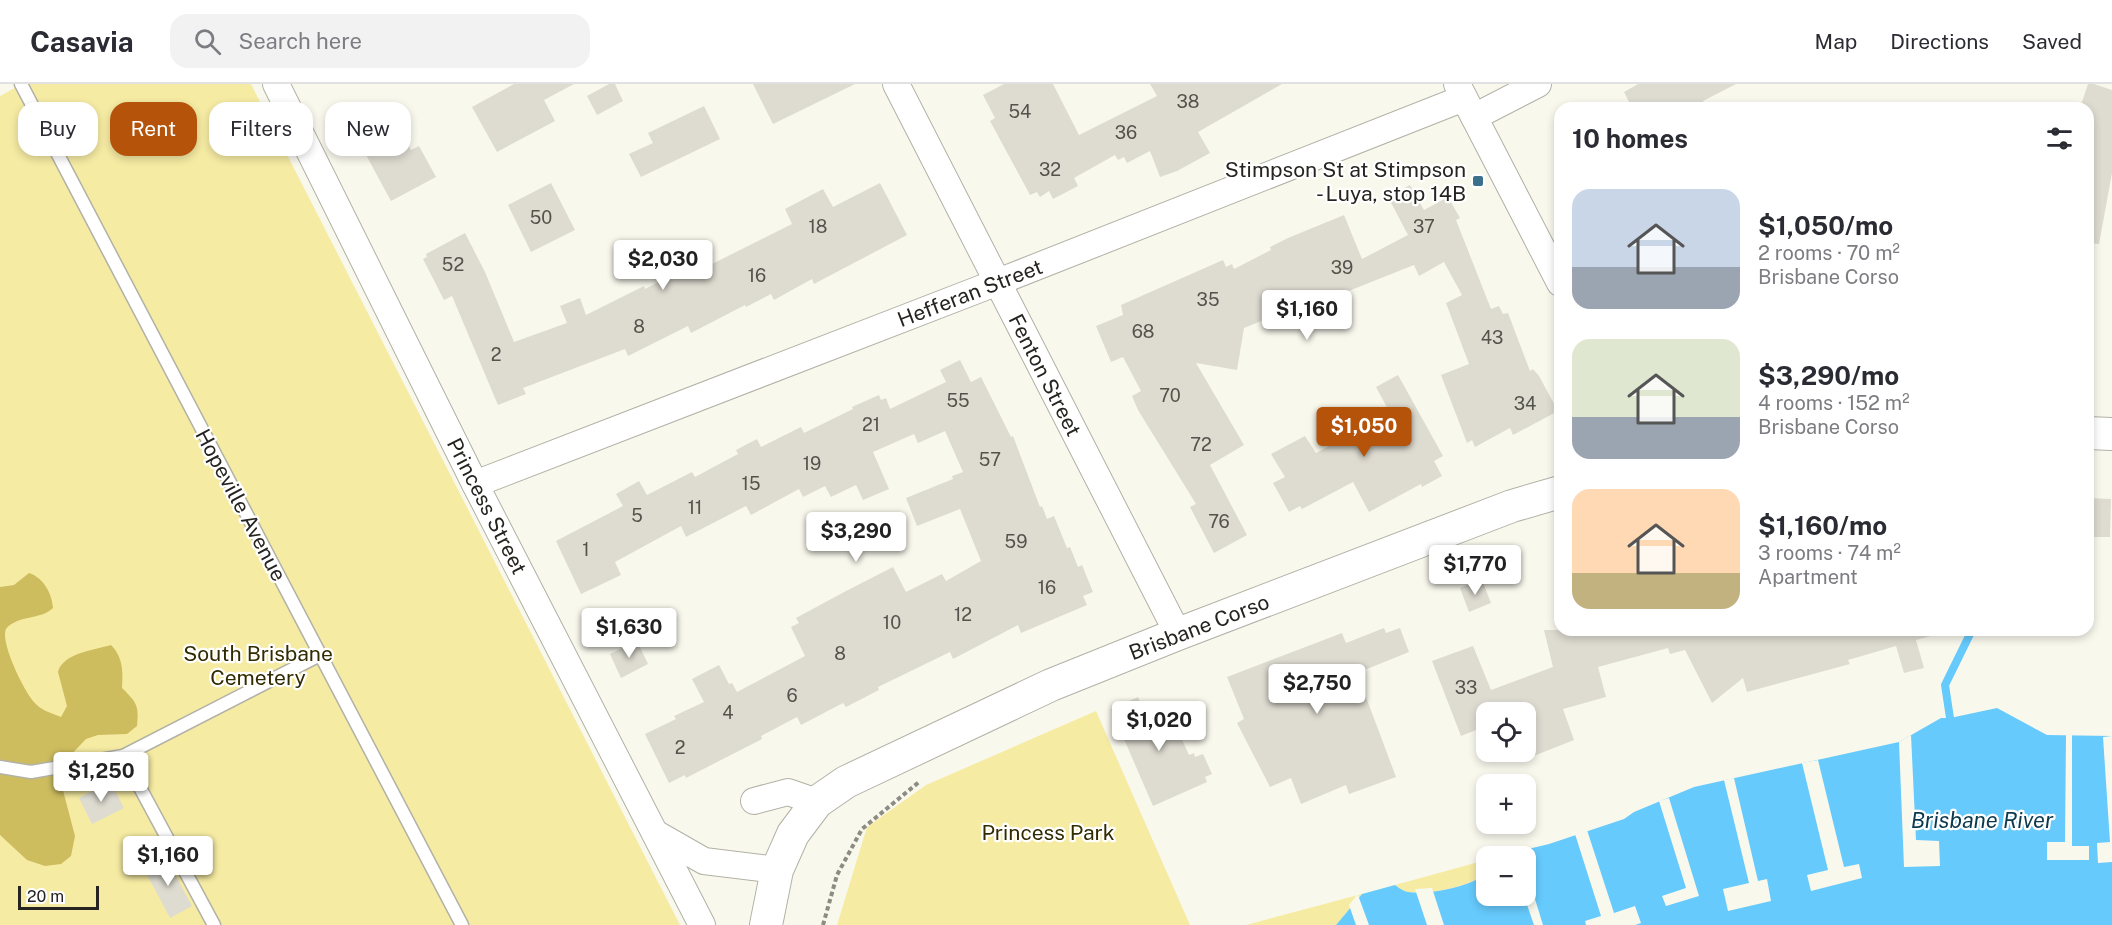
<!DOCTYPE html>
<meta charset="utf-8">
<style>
body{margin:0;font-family:"Public Sans",sans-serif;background:#f2f2f3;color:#2b2b33;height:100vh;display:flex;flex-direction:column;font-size:22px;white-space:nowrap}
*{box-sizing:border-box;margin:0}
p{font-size:20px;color:#7c7c81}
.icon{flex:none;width:33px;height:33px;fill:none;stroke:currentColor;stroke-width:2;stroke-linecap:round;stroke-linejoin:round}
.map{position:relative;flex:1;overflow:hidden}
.sheet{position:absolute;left:1554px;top:18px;width:540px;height:534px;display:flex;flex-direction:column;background:#fff;border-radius:18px;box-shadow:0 3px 9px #0003}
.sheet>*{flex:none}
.banner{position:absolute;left:18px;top:18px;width:570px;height:54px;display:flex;gap:12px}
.fabs{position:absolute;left:1476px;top:618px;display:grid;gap:12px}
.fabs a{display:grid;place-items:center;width:60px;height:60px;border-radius:12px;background:#fff;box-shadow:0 3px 9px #0003;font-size:30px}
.scale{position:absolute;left:18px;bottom:15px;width:81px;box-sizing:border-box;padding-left:6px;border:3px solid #252420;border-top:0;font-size:16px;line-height:21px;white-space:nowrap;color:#252420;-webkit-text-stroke:4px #fff;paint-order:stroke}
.price{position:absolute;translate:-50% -51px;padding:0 14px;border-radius:6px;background:#fff;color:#222;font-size:20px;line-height:39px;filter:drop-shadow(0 2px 3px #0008)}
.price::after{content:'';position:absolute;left:50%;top:36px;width:18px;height:14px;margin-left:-9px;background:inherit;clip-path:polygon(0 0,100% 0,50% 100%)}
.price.active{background:#b45309;color:#fff}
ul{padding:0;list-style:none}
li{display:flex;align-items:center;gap:18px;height:150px;padding:0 18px}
li span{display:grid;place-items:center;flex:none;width:168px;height:120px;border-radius:18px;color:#555}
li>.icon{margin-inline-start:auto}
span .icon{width:72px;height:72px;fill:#fffc;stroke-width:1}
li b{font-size:26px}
h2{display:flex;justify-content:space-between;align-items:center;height:72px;padding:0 18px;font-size:26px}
.tag{padding:0 21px;border-radius:18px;background:#fff;box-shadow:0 3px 9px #0003;font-size:21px;line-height:54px}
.tag.active{background:#b45309;color:#fff}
header{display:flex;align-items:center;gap:36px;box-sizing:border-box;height:84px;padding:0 30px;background:#fff;border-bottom:2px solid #e1e1e2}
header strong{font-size:28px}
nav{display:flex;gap:33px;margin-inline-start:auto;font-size:21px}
.search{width:420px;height:54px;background:#f2f2f3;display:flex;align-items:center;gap:15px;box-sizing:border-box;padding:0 21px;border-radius:18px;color:#7c7c81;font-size:22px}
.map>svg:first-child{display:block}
.green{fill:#f6eba3}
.forest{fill:#cdbd5f}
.water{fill:#66cafc}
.pier{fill:#f9f8ed}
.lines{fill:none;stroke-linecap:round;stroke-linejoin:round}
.stream{stroke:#66cafc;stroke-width:8}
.building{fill:#dedcd1}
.service-casing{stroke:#b2b1a6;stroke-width:15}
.minor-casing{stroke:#b2b1a6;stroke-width:28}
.tertiary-casing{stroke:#b2b1a6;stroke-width:34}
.path{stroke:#8d8c84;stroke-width:4;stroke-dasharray:4.5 3;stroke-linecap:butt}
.service{stroke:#fff;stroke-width:12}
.minor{stroke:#fff;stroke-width:26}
.tertiary{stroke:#fff;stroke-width:32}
.poi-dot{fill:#3a708b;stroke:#fff;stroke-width:2}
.labels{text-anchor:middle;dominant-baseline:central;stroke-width:4.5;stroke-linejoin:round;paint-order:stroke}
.number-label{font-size:18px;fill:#53524c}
.poi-label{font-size:21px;fill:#252420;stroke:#fff;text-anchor:end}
.street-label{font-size:21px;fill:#252420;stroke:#fff}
.park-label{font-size:21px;fill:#322b01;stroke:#fff}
.water-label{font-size:22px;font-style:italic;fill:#0c394d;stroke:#fff}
</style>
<header>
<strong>Casavia</strong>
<div class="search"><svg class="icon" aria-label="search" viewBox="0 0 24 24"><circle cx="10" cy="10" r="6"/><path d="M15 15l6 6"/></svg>Search here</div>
<nav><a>Map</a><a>Directions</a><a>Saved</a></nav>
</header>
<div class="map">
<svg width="2112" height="841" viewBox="0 0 2112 841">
<rect width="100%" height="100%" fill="#f9f8ed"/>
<!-- green -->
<g class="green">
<path d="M22,0H251L680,841H0V12Z"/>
<path d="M1096,627L1190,841H837L867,743L926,701Z"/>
<path d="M1486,776V789C1471,803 1428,811 1407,808C1403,807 1399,804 1395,801Z"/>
<path d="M1362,810L1336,841H1246L1358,811Z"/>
</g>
<!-- forest -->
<path class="forest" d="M29,489C44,494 52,510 53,524C41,536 17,531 6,545C0,558 23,605 33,617C40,626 51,629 61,633L67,622L58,588C63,569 94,566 111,561C123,573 123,587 122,604C137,619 139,621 137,642L127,650L98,651L86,655L64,678L60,695L75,752L71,772L61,780L45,782L27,776L0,751V503L14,501Z"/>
<!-- water -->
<path class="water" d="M1997,624L2047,651L2112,652V841H1336L1362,810L1395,801C1399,804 1403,807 1408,808C1429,811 1471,803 1486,789V812H1526V772H1500L1549,760L1624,735L1634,728L1694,703L1899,658L1941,634H1950Z"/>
<!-- pier -->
<g class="pier">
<path d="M1911,651L1916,756L1939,757L1940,782L1904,783L1899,658Z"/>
<path d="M2066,651H2072V762H2089V776H2047V758H2065Z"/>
<path d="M2112,652V778L2098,779L2097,759L2110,758L2103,653Z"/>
<path d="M1818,676L1844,783L1859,780L1862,794L1811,807L1807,791L1828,786L1802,679Z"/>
<path d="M1734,694L1758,797L1767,795L1771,817L1728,827L1723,805L1749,799L1724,696Z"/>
<path d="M1669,714L1699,812L1666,822L1662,812L1686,804L1659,717Z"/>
<path d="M1587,746L1614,829L1635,822L1641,839L1635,841H1586L1585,837L1601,832L1575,750Z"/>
<path d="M1526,786L1543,841H1534L1524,812Z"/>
<path d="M1432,804L1444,841H1427L1415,805Z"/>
<path d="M1357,811H1358L1369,841H1356L1349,821Z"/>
</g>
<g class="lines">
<!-- stream -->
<path class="stream" d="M1950,634L1945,601L1972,546"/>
</g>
<!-- building -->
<g class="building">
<path d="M514,0H574L544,16L555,37L497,68L472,23Z"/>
<path d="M609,0H615L623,17L597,31L587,12Z"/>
<path d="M753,0H855L773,40Z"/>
<path d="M1004,0H1053L1079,51L1157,12L1150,0H1282L1198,48L1210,69L1177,87L1160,93L1150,67L1127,79L1124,73L1118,76L1115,71L1074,94L1078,102L1053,115L1049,107L1040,113L1037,108L1030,111L990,37L995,34L983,11Z"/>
<path d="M1638,0H1736L1703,17L1707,24H1632L1624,8Z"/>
<path d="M2088,0H2094L2112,6V89L2099,160L2088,159V24H2080Z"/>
<path d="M704,22L720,55L641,93L629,70L653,59L648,49Z"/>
<path d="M396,53L399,59L405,55L411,66L419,62L436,93L391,117L365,69Z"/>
<path d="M551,99L575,146L531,168L508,121Z"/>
<path d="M880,99L907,151L814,200L812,195L774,216L771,210L746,223L745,221L691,249L688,242L628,272L625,265L523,304L526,310L498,321L452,212L444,216L423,175L427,173L426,170L465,149L485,188L514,258L567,239L560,222L580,214L586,231L644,202L645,205L688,183L690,188L701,182L702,185L792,140L785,125L823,105L833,123Z"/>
<path d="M1410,101L1424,126L1448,113L1460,134L1456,136L1491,225L1499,222L1503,230L1508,229L1530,287L1533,285L1539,292L1558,327L1513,351L1510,344L1475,363L1472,356L1467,359L1441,291L1469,280L1446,219L1462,211L1444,178L1419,192L1414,181L1341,210L1352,225L1322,242L1315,227L1289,239L1283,228L1244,244L1237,286L1196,279L1244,361L1210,381L1247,451L1214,469L1190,423L1196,420L1138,326L1132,312L1141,307L1123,273L1111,278L1096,242L1123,231L1121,221L1223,176L1226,183L1232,180L1234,185L1271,166L1270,163L1288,154L1344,131L1362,175L1408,151L1388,113Z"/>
<path d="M960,276L971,298L981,293L1011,353L1013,352L1040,423L1042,422L1047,435L1054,432L1067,464L1070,463L1078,483L1082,481L1093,508L1083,512L1087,521L1021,549L1018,541L953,575L950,568L878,603L879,606L846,623L843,619L801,641L797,633L761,652L762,655L686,694L685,691L669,699L645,650L676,635L674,632L704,618L692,595L719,581L729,600L732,599L737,608L805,572L791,543L799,539L796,534L846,507L893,483L906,508L942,490L946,497L981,477L960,425L917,442L906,414L953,395L952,392L963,388L945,347L918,359L914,350L873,368L889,405L863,416L856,401L831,413L825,402L803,413L799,405L751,431L746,422L686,453L681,442L615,478L621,491L581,510L556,457L623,422L616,410L639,397L647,411L692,388L695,393L738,370L736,366L757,355L761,363L801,343L804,349L853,325L852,323L879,311L881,316L886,314L890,325L946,298L940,286Z"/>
<path d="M1398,291L1443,372L1434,377L1442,392L1422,403L1421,400L1369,428L1353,398L1302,425L1300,422L1289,428L1273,399L1285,393L1271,370L1305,352L1316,369L1390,329L1376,303Z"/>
<path d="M2088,414L2111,415L2110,453H2088Z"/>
<path d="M1482,496L1491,519L1469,528L1460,504Z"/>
<path d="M1384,544L1386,549L1400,544L1409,568L1357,589L1396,693L1349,710L1346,701L1301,720L1291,694L1270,703L1237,639L1244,635L1227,593L1342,549L1346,559Z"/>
<path d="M1544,546H1930L1931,552L1916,556L1924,584L1904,589L1896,562L1848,576L1850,580L1747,608L1743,594L1712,619L1685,566L1670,570L1668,564L1598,583L1606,613L1563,625L1574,656L1531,673L1526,659V627L1486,628V642L1461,652L1432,577L1473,562L1491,606L1553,583Z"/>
<path d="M637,557L648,580L621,594L610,570Z"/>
<path d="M1138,613L1145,630L1156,626L1158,632L1169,627L1189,671L1194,669L1195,673L1203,670L1212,690L1205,693L1207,698L1153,722L1111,625Z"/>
<path d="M110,697L124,724L92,740L79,714Z"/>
<path d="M165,772L192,822L170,834L143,783Z"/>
</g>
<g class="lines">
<!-- service casing -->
<g class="service-casing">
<g id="service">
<path d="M21,0L462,841"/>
<path d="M123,672L214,841"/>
<path d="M0,683L31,688L123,672L320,571"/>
</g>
</g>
<!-- minor casing -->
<g class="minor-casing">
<g id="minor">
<path d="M276,0L475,400L702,841"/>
<path d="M896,0L1178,550"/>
<path d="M1457,0L1560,199"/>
<path d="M1474,33L1538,0"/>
<path d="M475,400L998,198L1464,14"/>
<path d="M754,717L788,708L817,718"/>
<path d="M655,749L704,777L777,786"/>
</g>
</g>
<!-- tertiary casing -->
<g class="tertiary-casing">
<g id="tertiary">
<path d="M2088,349L2112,350"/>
<path d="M766,841L777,786L793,750L817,718L846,698L1051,601L1178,550L1512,422L1560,408"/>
</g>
</g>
<!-- path -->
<path class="path" d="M823,841L837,791L862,745L919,698"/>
<!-- service -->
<use href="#service" class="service"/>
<!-- minor -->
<use href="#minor" class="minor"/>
<!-- tertiary -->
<use href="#tertiary" class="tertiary"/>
</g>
<!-- markers -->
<rect class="poi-dot" x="1472" y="91" width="12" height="12" rx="3"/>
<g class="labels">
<!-- number labels -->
<g class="number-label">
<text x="1188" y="17">38</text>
<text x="1020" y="27">54</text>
<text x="1126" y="48">36</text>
<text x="1050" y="85">32</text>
<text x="541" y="133">50</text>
<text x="818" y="142">18</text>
<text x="1424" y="142">37</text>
<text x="453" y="180">52</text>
<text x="1342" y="183">39</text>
<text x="757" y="191">16</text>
<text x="1208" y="215">35</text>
<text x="639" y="242">8</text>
<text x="1143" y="247">68</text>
<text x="1492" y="253">43</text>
<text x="496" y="270">2</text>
<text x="1170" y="311">70</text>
<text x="958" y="316">55</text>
<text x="1525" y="319">34</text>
<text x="871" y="340">21</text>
<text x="1201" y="360">72</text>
<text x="990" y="375">57</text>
<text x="812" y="379">19</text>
<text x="751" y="399">15</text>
<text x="695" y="423">11</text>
<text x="637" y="431">5</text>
<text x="1219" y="437">76</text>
<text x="1016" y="457">59</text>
<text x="586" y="465">1</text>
<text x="1047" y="503">16</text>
<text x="963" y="530">12</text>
<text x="892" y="538">10</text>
<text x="840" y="569">8</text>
<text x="1466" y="603">33</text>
<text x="792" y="611">6</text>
<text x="728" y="628">4</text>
<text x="680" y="663">2</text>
</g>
<!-- poi labels -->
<g class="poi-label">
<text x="1466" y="85">Stimpson St at Stimpson<tspan x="1466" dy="24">- Luya, stop 14B</tspan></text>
</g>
<!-- street labels -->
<g class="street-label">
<text transform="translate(970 209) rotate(-21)">Hefferan Street</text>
<text transform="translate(1045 291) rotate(63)">Fenton Street</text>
<text transform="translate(241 421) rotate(62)">Hopeville Avenue</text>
<text transform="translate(487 422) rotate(63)">Princess Street</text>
<text transform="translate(1199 543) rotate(-21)">Brisbane Corso</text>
</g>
<!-- park labels -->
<g class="park-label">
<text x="258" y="569">South Brisbane<tspan x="258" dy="24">Cemetery</tspan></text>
<text x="1048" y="748">Princess Park</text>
</g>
<!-- water labels -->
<g class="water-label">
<text x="1982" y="736">Brisbane River</text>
</g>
</g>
</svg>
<div class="fabs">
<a><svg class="icon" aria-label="locate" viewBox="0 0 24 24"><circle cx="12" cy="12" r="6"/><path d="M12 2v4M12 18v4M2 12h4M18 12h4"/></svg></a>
<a>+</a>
<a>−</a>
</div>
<div class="scale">20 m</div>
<b class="price" style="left:663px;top:207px">$2,030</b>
<b class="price" style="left:1307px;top:257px">$1,160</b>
<b class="price active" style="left:1364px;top:374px">$1,050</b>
<b class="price" style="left:856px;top:479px">$3,290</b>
<b class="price" style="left:1475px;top:512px">$1,770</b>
<b class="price" style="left:629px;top:575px">$1,630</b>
<b class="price" style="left:1317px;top:631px">$2,750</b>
<b class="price" style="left:1159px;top:668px">$1,020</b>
<b class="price" style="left:101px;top:719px">$1,250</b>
<b class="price" style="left:168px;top:803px">$1,160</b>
<div class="banner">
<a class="tag">Buy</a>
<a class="tag active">Rent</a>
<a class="tag">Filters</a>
<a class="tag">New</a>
</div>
<section class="sheet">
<h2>10 homes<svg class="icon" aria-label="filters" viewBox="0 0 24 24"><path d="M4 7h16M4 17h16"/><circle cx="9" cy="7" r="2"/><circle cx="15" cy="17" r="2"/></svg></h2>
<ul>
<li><span style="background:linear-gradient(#c9d6e8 65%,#9aa5b1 0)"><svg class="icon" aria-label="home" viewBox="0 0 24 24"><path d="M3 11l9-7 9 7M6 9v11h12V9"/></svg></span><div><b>$1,050/mo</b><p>2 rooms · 70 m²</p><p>Brisbane Corso</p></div></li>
<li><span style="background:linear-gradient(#dfe7d0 65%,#9aa5b1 0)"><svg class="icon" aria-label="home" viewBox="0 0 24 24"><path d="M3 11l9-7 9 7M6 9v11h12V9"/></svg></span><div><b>$3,290/mo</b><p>4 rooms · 152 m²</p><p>Brisbane Corso</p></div></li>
<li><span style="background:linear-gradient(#ffd9b3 70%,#c2b280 0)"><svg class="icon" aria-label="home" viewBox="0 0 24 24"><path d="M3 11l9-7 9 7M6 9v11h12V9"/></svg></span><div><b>$1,160/mo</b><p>3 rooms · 74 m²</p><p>Apartment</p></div></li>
</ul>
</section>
</div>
